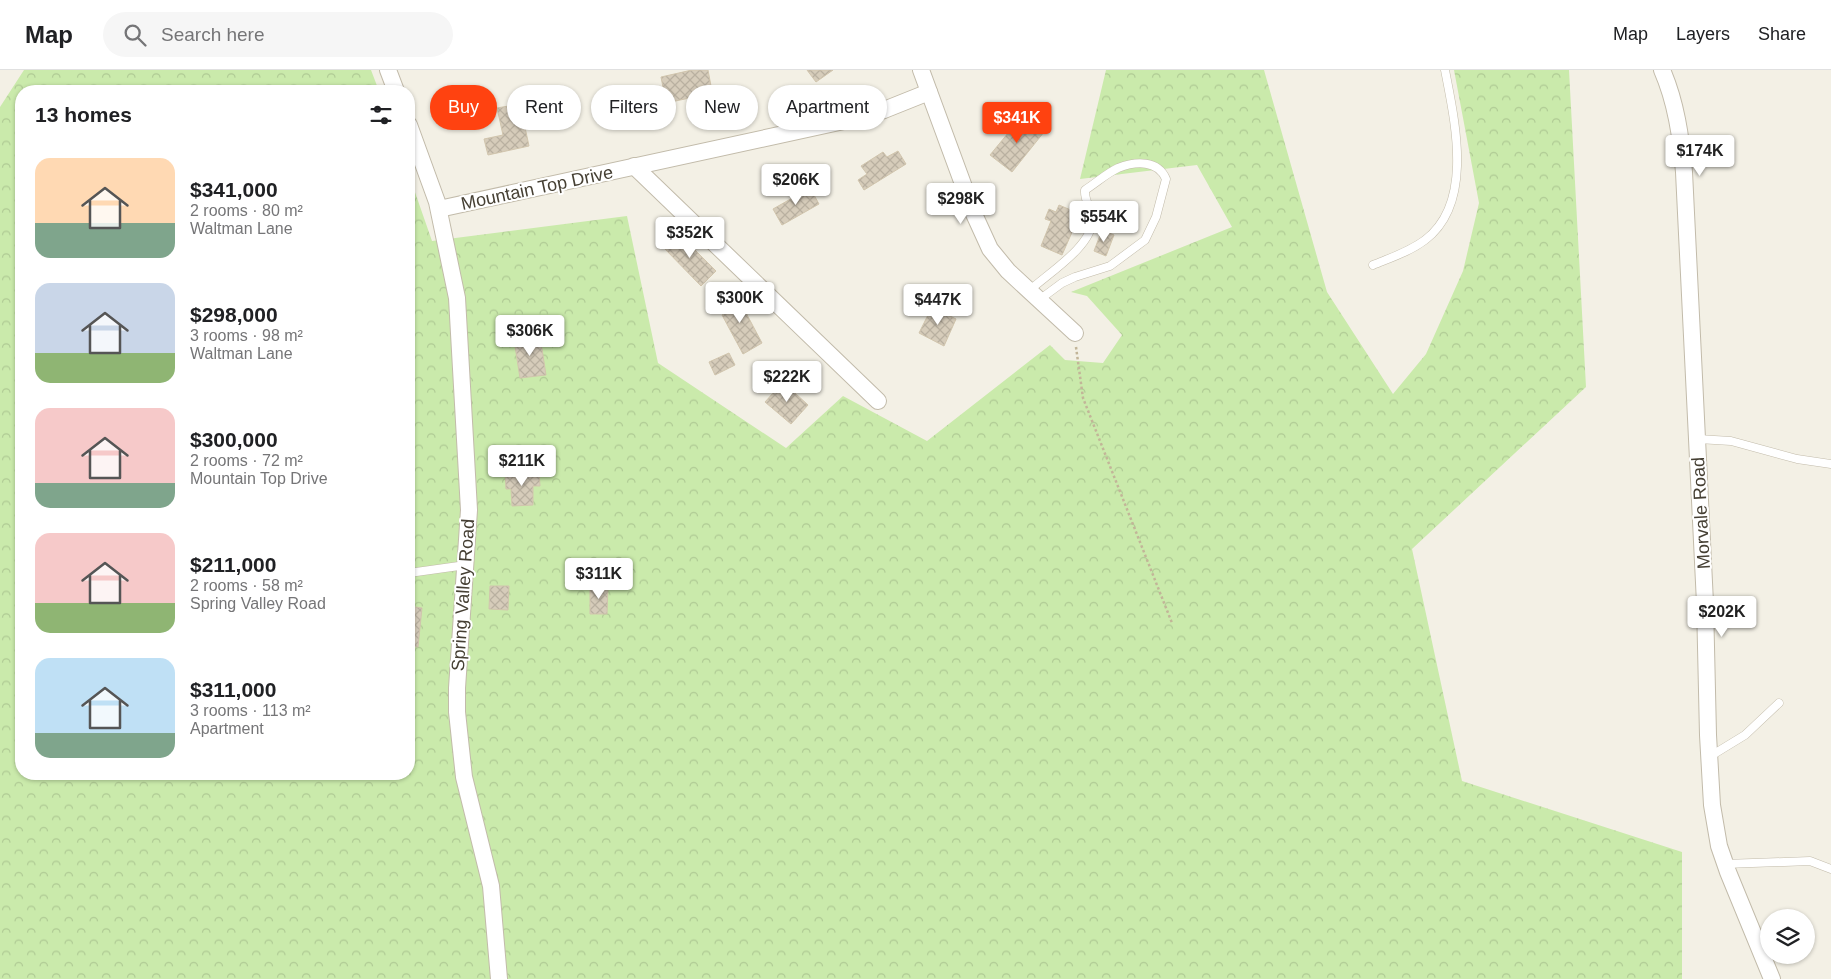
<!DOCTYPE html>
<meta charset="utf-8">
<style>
body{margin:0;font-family:Arial,sans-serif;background:#f6f6f6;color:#202124;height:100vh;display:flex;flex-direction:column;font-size:19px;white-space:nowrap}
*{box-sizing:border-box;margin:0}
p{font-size:16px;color:#757577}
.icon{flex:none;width:28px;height:28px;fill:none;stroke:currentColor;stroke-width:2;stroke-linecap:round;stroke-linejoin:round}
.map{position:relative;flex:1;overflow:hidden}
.details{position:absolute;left:15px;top:15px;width:400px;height:695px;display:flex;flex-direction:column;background:#fff;border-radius:20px;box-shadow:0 1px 4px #0004}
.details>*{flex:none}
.hud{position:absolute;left:430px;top:15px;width:475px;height:45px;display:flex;gap:10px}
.tools{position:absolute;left:1760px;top:839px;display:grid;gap:10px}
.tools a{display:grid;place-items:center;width:55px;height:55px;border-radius:50%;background:#fff;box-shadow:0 1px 4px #0004;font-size:25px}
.price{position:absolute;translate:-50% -42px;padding:0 11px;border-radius:5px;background:#fff;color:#222;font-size:16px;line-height:32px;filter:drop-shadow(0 1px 2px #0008)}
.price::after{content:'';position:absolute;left:50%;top:30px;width:15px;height:11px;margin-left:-8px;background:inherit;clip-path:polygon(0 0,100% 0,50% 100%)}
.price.selected{background:#ff4210;color:#fff}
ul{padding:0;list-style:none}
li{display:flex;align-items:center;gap:15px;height:125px;padding:0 20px}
li span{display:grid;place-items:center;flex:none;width:140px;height:100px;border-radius:15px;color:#555}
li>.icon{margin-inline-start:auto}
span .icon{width:60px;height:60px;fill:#fffc;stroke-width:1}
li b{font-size:21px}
h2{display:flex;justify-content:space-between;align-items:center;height:60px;padding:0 20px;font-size:21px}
.tag{padding:0 18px;border-radius:22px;background:#fff;box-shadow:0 1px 4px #0004;font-size:18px;line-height:45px}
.tag.selected{background:#ff4210;color:#fff}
header{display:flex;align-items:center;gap:30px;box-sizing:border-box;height:70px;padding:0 25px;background:#fff;border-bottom:1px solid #e0e0e0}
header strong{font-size:24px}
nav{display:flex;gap:28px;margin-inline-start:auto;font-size:18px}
.search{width:350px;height:45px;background:#f6f6f6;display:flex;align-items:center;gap:12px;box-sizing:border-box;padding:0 18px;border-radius:28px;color:#757577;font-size:19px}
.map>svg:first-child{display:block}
.forest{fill:url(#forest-crowns)}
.building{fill:url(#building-cross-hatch);stroke:#d1c5ad}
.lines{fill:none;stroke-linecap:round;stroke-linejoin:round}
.service-casing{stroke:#c2bbaa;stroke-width:9}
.minor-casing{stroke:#c2bbaa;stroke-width:18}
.path{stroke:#c2b598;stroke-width:2.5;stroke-dasharray:2.5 2.5;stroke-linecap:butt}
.service{stroke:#fff;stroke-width:8}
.minor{stroke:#fff;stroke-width:16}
.labels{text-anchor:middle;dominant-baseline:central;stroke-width:4;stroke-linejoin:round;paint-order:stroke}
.street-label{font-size:18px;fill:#464034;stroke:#fff}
</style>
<header>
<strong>Map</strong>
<div class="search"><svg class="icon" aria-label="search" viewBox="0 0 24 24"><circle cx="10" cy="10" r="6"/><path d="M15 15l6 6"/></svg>Search here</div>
<nav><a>Map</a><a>Layers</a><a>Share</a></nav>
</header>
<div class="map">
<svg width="1831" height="909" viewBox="0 0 1831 909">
<defs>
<pattern id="forest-crowns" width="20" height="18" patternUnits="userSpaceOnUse" patternTransform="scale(1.25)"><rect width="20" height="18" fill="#caeaab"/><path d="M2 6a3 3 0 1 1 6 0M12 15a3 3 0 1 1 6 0" fill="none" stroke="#afca94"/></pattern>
<pattern id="building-cross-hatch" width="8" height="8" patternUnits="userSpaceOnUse" patternTransform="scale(1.25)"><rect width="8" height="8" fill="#d6ccba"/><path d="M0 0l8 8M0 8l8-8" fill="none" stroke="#b9b0a0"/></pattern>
</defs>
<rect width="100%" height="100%" fill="#f3f0e5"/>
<!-- forest -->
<path class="forest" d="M24,0H371L379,21H21V704H409V105L432,171L627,146L658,293L786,378L843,326L927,371L1050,275L1065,290L1103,293L1122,265L1087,226L1071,222L1232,157L1197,95L1080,109L1106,0H1264L1327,222L1393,324L1426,284L1463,201L1479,133L1454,0H1569L1586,317L1412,479L1462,711L1682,782V909H0V37Z"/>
<!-- building -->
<g class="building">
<path d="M692,0H708L711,16L697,19L699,26L666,33L661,7Z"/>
<path d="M807,0H833L816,12Z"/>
<path d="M520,34L529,76L488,85L484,69L503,65L497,38Z"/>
<path d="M1023,45L1044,62L1012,102L990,85Z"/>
<path d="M898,81L906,94L864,120L858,110L867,104L861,96L883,82L887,87Z"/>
<path d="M810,118L819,134L782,155L773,139Z"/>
<path d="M1059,135L1080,144L1062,185L1041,176L1051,151L1045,149L1049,139L1056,142Z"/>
<path d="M1102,160L1114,165L1106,186L1094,181Z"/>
<path d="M678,163L716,201L701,216L663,177Z"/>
<path d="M736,224L762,273L743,284L722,245L724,244L719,233Z"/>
<path d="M932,237L956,249L944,276L919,263Z"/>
<path d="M540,266L546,305L520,308L514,270Z"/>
<path d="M729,283L735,295L715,305L709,292Z"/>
<path d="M783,312L808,335L791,354L765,332Z"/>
<path d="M539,401L540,416H533V435L512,436L511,419H506L505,402Z"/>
<path d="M490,516H509L508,540L489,539Z"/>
<path d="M590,517H608L607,544H590Z"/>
<path d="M409,536L422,538L418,577L409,576Z"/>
</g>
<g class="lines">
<!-- service casing -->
<g class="service-casing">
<g id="service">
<path d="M1373,195C1390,188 1409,182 1425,170C1474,133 1455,52 1445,0"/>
<path d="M1029,221C1047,204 1093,176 1092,150C1092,139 1084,131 1085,120C1096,113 1107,103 1118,98C1136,91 1158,90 1166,109L1156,147L1145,170L1110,196L1075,207L1062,213L1039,230"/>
<path d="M1698,369L1731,371L1797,389L1831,394"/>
<path d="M409,503L466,495"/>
<path d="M1709,687L1745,665L1779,633"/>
<path d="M1725,794L1810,791L1831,799"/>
</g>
</g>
<!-- minor casing -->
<g class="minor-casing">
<g id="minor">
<path d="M388,0L396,21"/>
<path d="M921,0L974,144L990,179L1008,201L1075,263"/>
<path d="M1662,0C1676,32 1681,67 1684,102L1705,533L1708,665L1712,735L1719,776L1728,802L1772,909"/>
<path d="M409,55L437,132L457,228L469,440L457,618V642L464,707L491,816L499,909"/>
<path d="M634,96L878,331"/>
<path d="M439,139L853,49L884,40L929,22"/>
</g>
</g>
<!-- path -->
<path class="path" d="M1076,277L1083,328L1172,553"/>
<!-- service -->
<use href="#service" class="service"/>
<!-- minor -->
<use href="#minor" class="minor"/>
</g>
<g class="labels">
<!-- street labels -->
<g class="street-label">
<text transform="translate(537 118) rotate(-12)">Mountain Top Drive</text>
<text transform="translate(1701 443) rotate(-93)">Morvale Road</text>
<text transform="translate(463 525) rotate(-86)">Spring Valley Road</text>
</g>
</g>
</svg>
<div class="tools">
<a><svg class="icon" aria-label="layers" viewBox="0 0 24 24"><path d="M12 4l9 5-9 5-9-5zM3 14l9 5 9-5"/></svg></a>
</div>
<b class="price selected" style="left:1017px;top:74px">$341K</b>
<b class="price" style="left:1700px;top:107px">$174K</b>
<b class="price" style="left:796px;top:136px">$206K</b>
<b class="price" style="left:961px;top:155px">$298K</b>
<b class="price" style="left:1104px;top:173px">$554K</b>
<b class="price" style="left:690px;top:189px">$352K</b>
<b class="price" style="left:740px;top:254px">$300K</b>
<b class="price" style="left:938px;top:256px">$447K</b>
<b class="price" style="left:530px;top:287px">$306K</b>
<b class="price" style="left:787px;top:333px">$222K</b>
<b class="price" style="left:522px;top:417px">$211K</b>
<b class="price" style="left:599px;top:530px">$311K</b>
<b class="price" style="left:1722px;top:568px">$202K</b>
<div class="hud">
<a class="tag selected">Buy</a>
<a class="tag">Rent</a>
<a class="tag">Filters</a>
<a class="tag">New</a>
<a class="tag">Apartment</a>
</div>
<section class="details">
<h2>13 homes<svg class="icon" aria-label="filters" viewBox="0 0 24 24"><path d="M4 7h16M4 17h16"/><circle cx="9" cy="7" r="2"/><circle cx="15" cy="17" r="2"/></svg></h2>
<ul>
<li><span style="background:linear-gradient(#ffd9b3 65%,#7fa58c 0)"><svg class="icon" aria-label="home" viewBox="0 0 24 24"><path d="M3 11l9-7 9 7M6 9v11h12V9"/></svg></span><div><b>$341,000</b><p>2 rooms · 80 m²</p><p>Waltman Lane</p></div></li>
<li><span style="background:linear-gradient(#c9d6e8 70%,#8fb573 0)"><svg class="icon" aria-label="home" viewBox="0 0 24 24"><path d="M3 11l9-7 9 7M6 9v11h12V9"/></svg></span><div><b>$298,000</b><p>3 rooms · 98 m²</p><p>Waltman Lane</p></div></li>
<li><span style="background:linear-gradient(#f6c9c9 75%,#7fa58c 0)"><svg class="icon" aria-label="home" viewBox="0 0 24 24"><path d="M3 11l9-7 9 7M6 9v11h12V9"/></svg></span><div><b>$300,000</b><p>2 rooms · 72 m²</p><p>Mountain Top Drive</p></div></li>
<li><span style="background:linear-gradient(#f6c9c9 70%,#8fb573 0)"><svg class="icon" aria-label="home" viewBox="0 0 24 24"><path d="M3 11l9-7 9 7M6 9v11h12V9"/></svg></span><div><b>$211,000</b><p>2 rooms · 58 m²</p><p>Spring Valley Road</p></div></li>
<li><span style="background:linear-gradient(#bfe0f5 75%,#7fa58c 0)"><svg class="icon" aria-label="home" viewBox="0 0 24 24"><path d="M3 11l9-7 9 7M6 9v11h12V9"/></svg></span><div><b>$311,000</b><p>3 rooms · 113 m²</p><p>Apartment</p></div></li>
</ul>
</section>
</div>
